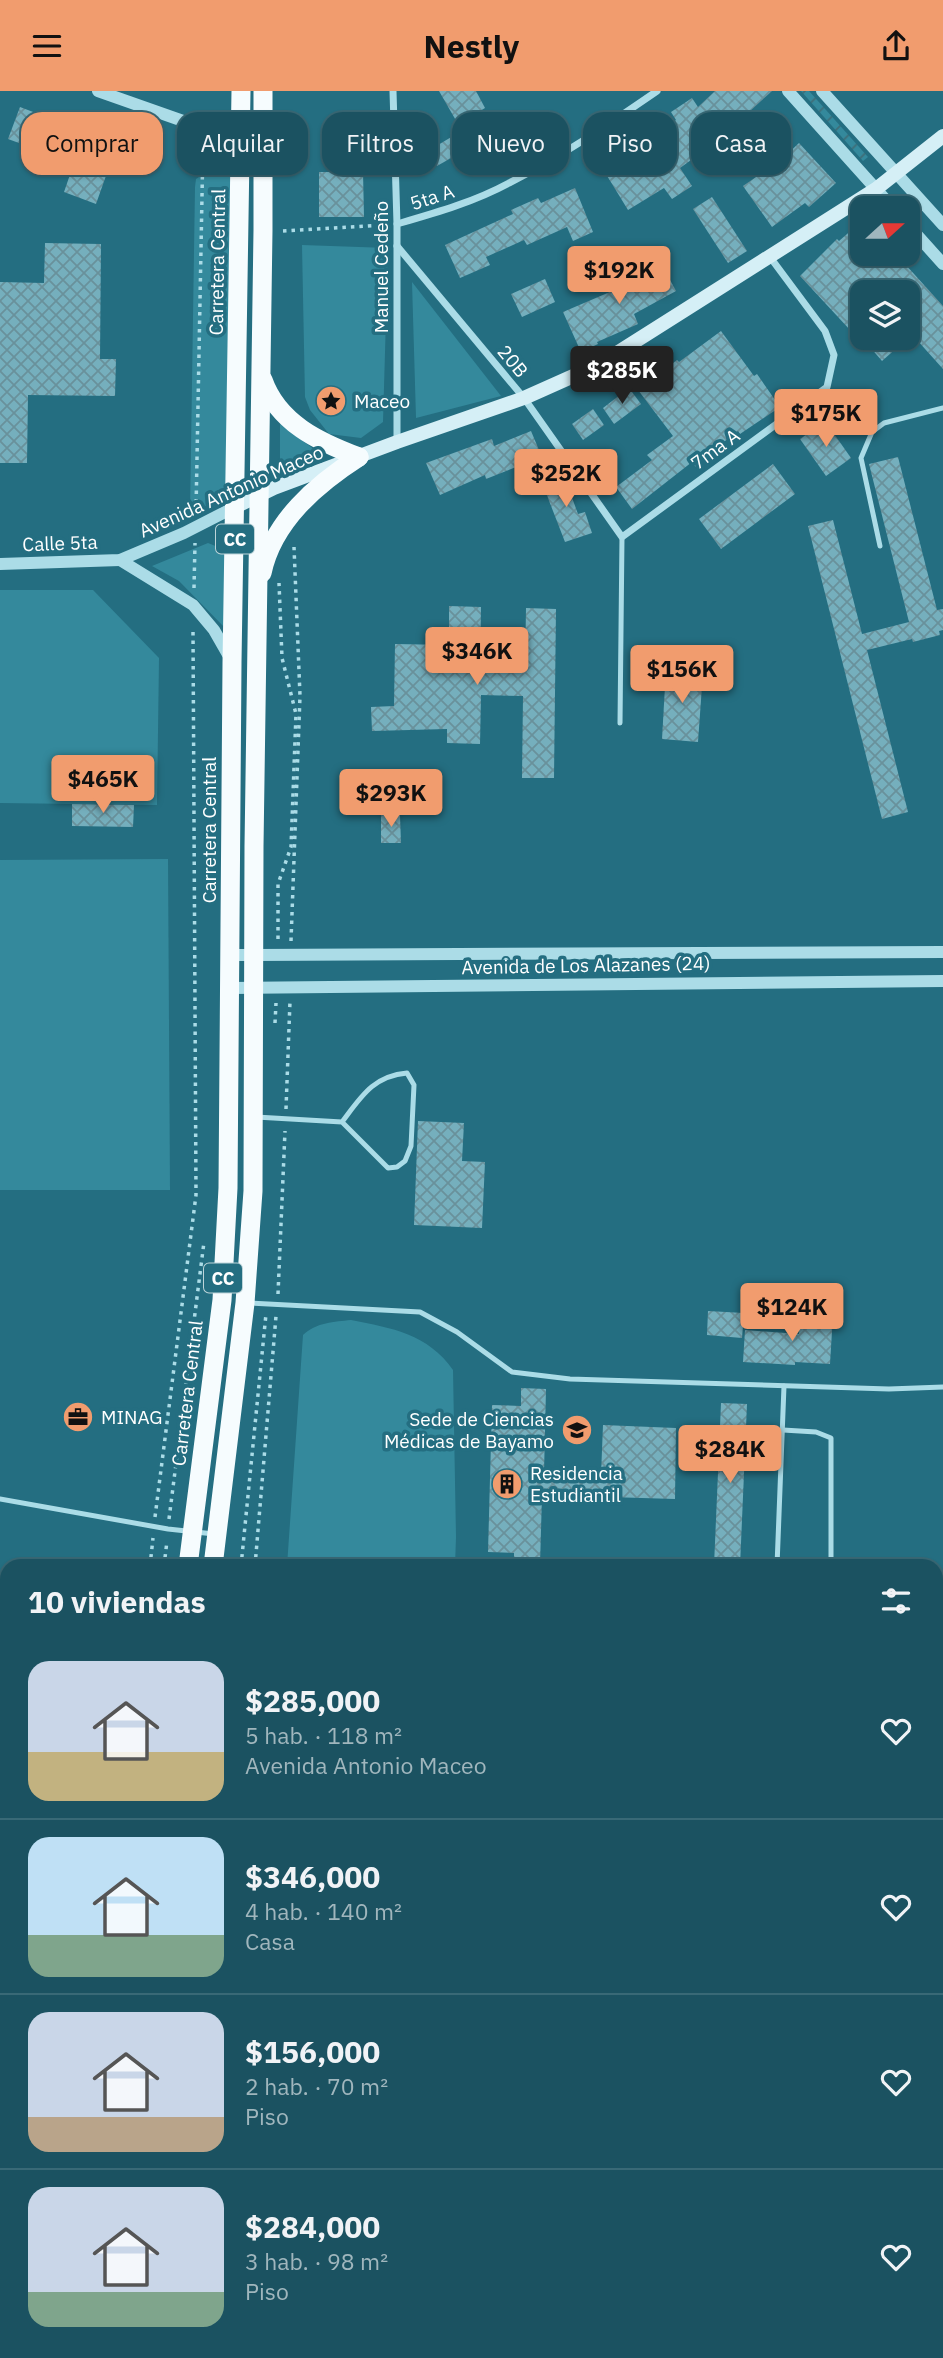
<!DOCTYPE html>
<html lang="es">
<meta charset="utf-8">
<style>
body{margin:0;font-family:"IBM Plex Sans",sans-serif;background:#285c6a;color:#f1f3f6;height:100vh;display:flex;flex-direction:column;font-size:26px;white-space:nowrap}
*{box-sizing:border-box;margin:0}
p{font-size:23px;color:#a0b6bd}
.icon{flex:none;width:38px;height:38px;fill:none;stroke:currentColor;stroke-width:2;stroke-linecap:round;stroke-linejoin:round}
.map{position:relative;flex:1;overflow:hidden}
.sheet{position:absolute;left:0px;top:1468px;width:943px;height:800px;display:flex;flex-direction:column;background:#1b5261;border-radius:21px 21px 0 0;box-shadow:0 2px 5px #0004,0 0 0 2px #396976}
.sheet>*{flex:none}
.top-card{position:absolute;left:21px;top:21px;width:901px;height:63px;display:flex;gap:14px}
.needle{width:46px;rotate:69deg}
.tools{position:absolute;left:850px;top:105px;display:grid;gap:14px}
.tools a{display:grid;place-items:center;width:70px;height:70px;border-radius:14px;background:#1b5261;box-shadow:0 2px 5px #0004,0 0 0 2px #396976;font-size:35px}
.price{position:absolute;translate:-50% -60px;padding:0 16px;border-radius:7px;background:#f19c6e;color:#111;font-size:23px;line-height:46px;filter:drop-shadow(0 2px 4px #0008)}
.price::after{content:'';position:absolute;left:50%;top:42px;width:21px;height:16px;margin-left:-10px;background:inherit;clip-path:polygon(0 0,100% 0,50% 100%)}
.price.on{background:#222;color:#fff}
ul{padding:0;list-style:none}
li{display:flex;align-items:center;gap:21px;height:175px;padding:0 28px}
li+li{border-top:2px solid #396976}
li span{display:grid;place-items:center;flex:none;width:196px;height:140px;border-radius:21px;color:#555}
li>.icon{margin-inline-start:auto}
span .icon{width:84px;height:84px;fill:#fffc;stroke-width:1}
li b{font-size:30px}
h2{display:flex;justify-content:space-between;align-items:center;height:84px;padding:0 28px;font-size:30px}
.tag{padding:0 24px;border-radius:21px;background:#1b5261;box-shadow:0 2px 5px #0004,0 0 0 2px #396976;font-size:24px;line-height:63px}
.tag.on{background:#f19c6e;color:#111}
header{display:flex;justify-content:space-between;align-items:center;height:91px;padding:0 28px;background:#f19c6e;color:#111;font-size:32px;font-weight:800}
.map>svg:first-child{display:block}
.green{fill:#34899c}
.garden{fill:url(#garden-furrows)}
.building{fill:url(#building-cross-hatch)}
.lines{fill:none;stroke-linecap:round;stroke-linejoin:round}
.path{stroke:#abdce7;stroke-width:3.5;stroke-dasharray:3.5 5;stroke-linecap:butt}
.service{stroke:#abdce7;stroke-width:5}
.minor{stroke:#abdce7;stroke-width:7}
.tertiary{stroke:#abdce7;stroke-width:12}
.secondary{stroke:#d5eff6;stroke-width:14}
.trunk{stroke:#f6fcfe;stroke-width:19}
.labels{text-anchor:middle;dominant-baseline:central;stroke-width:7;stroke-linejoin:round;paint-order:stroke}
.shield{fill:#246e81;stroke:#bdd4d9;stroke-width:2}
.shield-label{font-size:18px;font-weight:bold;fill:#fff}
.street-label{font-size:19px;fill:#fff;stroke:#246e81}
.poi-label{font-size:19px;fill:#fff;stroke:#246e81;text-anchor:start}
</style>
<header><svg class="icon" aria-label="menu" viewBox="0 0 24 24"><path d="M4 6h16M4 12h16M4 18h16"/></svg>Nestly<svg class="icon" aria-label="share" viewBox="0 0 24 24"><path d="M12 15V3M7 8l5-5 5 5M5 13v7h14v-7"/></svg></header>
<div class="map">
<svg width="943" height="2267" viewBox="0 0 943 2267">
<defs>
<pattern id="garden-furrows" width="10" height="10" patternUnits="userSpaceOnUse" patternTransform="scale(1.75)"><rect width="10" height="10" fill="#34899c"/><path d="M-1 1l2-2M0 10L10 0M9 11l2-2" fill="none" stroke="#3f6e78"/></pattern>
<pattern id="building-cross-hatch" width="8" height="8" patternUnits="userSpaceOnUse" patternTransform="scale(1.75)"><rect width="8" height="8" fill="#75afbd"/><path d="M0 0l8 8M0 8l8-8" fill="none" stroke="#69919b"/></pattern>
</defs>
<rect width="100%" height="100%" fill="#246e81"/>
<!-- green -->
<g class="green">
<path d="M214,76L226,77L235,83L231,399C221,415 208,420 190,423L195,96L196,88Z"/>
<path d="M302,154L388,157L383,331L361,347L329,343L310,319L305,306Z"/>
<path d="M412,191L501,305L416,327Z"/>
<path d="M280,333L319,362L280,380Z"/>
<path d="M208,452L228,460L227,539L179,490L152,475Z"/>
<path d="M0,499H93L159,567L157,714L0,712Z"/>
<path d="M168,768L170,1099H0V769Z"/>
<path d="M351,1229C392,1237 428,1243 453,1279L456,1446L455,1475H287L303,1244C317,1231 334,1231 351,1229Z"/>
<path d="M943,1624V1754L936,1760V1666Z"/>
</g>
<!-- garden -->
<path class="garden" d="M801,0H809L868,66L863,70Z"/>
<!-- building -->
<g class="building">
<path d="M439,0H476L485,17L458,33Z"/>
<path d="M715,0H772L716,51L680,77L692,95L672,108L664,97L628,119L601,75L618,65L619,67L676,29L671,21L692,7L698,16Z"/>
<path d="M20,16L86,41L88,37L119,48L96,113L64,101L74,72L8,48Z"/>
<path d="M458,42L467,58L437,75L428,60Z"/>
<path d="M799,52L836,92L809,116L805,112L772,136L743,95L766,79L768,81Z"/>
<path d="M319,81H363L364,126H319Z"/>
<path d="M575,97L593,141L573,150L567,136L527,154L524,149L486,166L490,174L460,187L445,154L513,123L511,119L538,107L541,112Z"/>
<path d="M712,106L747,160L728,172L693,118Z"/>
<path d="M863,129V163H896L943,215V278L908,239V201H863V247H908L882,270L863,248V253L800,185L837,148L839,150Z"/>
<path d="M45,152L101,153L100,268H116L115,305L28,304L27,372H0V191L44,192Z"/>
<path d="M656,163L676,200L634,223L638,233L597,251L598,253L581,261L563,221L645,186L638,173Z"/>
<path d="M545,188L555,211L522,226L511,203Z"/>
<path d="M721,240L754,285L757,283L780,316L740,343L738,340L712,360L714,362L696,376L692,371L632,418L616,396L652,369L647,364L673,345L638,299L677,269L679,271Z"/>
<path d="M629,297L641,313L614,333L603,317Z"/>
<path d="M593,318L604,334L583,349L572,333Z"/>
<path d="M825,330L851,367L826,385L800,348Z"/>
<path d="M531,340L547,378L521,388L516,376L486,388L485,384L440,404L426,372L492,348L494,355Z"/>
<path d="M898,366L937,519L943,518V539L939,540L940,544L913,551L912,548L867,559L908,721L882,728L808,435L833,429L862,543L909,531L869,373Z"/>
<path d="M773,373L795,403L721,458L699,428Z"/>
<path d="M563,382L578,423L585,421L592,442L565,451L541,389Z"/>
<path d="M449,515L481,516L480,577L525,578L526,517L556,518L554,687H522L523,605L481,604L480,653L447,652V638L372,640L371,616L394,615L395,553L449,554Z"/>
<path d="M666,578L703,581L698,651L662,648Z"/>
<path d="M72,713L134,714L133,736L72,735Z"/>
<path d="M381,724H400L401,752H381Z"/>
<path d="M418,1030L464,1032L462,1070L485,1071L482,1137L414,1134Z"/>
<path d="M708,1220L744,1222L742,1247L707,1244Z"/>
<path d="M800,1221L833,1224L830,1273L795,1271V1274L743,1271L745,1239L799,1243Z"/>
<path d="M521,1297L546,1298L544,1382L601,1384L603,1334L676,1337L675,1408L542,1404L540,1475H514V1462L488,1461L492,1314L521,1315Z"/>
<path d="M721,1312L747,1313L740,1475H714Z"/>
</g>
<g class="lines">
<!-- path -->
<g class="path">
<path d="M283,140L383,134"/>
<path d="M196,420L203,53"/>
<path d="M194,497L195,452"/>
<path d="M278,848V793L291,756L296,623L282,567L279,492"/>
<path d="M291,850L300,605L294,456"/>
<path d="M275,932L276,912"/>
<path d="M286,1018L290,910"/>
<path d="M278,1203L285,1040"/>
<path d="M155,1426L196,1104L193,540"/>
<path d="M169,1428L204,1151"/>
<path d="M150,1475L153,1447"/>
<path d="M164,1475L167,1450"/>
<path d="M241,1475L266,1223"/>
<path d="M255,1475L276,1225"/>
<path d="M59,2267V2261"/>
<path d="M144,2267V2261"/>
<path d="M160,2267L161,2261"/>
</g>
<!-- service -->
<g class="service">
<path d="M880,455L861,367L872,341L884,332L943,317"/>
<path d="M620,632L622,446"/>
<path d="M256,1026L342,1031L388,1077L397,1076L405,1070L411,1055L414,994L407,982C373,985 361,1006 342,1031"/>
<path d="M250,1212L420,1221L457,1241L512,1281L570,1288L889,1298L943,1296"/>
<path d="M783,1339L816,1341L831,1347V1475"/>
<path d="M0,1408L168,1438L214,1443"/>
<path d="M777,1475L784,1295"/>
<path d="M936,1797L943,1798"/>
<path d="M0,1829L5,1854"/>
<path d="M0,2073L7,2075"/>
<path d="M0,2249L7,2250"/>
<path d="M273,2267V2261"/>
</g>
<!-- minor -->
<g class="minor">
<path d="M393,0L397,133V351"/>
<path d="M397,133C435,122 474,111 509,92C561,66 609,33 657,0"/>
<path d="M397,155L524,307L622,446L827,296L834,264L825,240L770,166"/>
</g>
<!-- tertiary -->
<g class="tertiary">
<path d="M98,0L263,58"/>
<path d="M788,0L893,117"/>
<path d="M822,0L943,134"/>
<path d="M908,134L943,173"/>
<path d="M120,469L193,514L214,539L230,567"/>
<path d="M0,473L120,469L184,442L235,416"/>
<path d="M231,864L943,861"/>
<path d="M230,897L943,890"/>
<path d="M936,1584L943,1540"/>
<path d="M936,1881L943,1837"/>
<path d="M832,2267L833,2261"/>
<path d="M878,2267V2261"/>
</g>
<!-- secondary -->
<path class="secondary" d="M235,416L274,397L397,351L524,307L598,274L876,98L943,45"/>
<!-- trunk -->
<g class="trunk">
<path d="M263,289C278,332 319,351 359,366"/>
<path d="M262,482C273,430 317,393 359,366"/>
<path d="M188,1475L222,1209L228,1097L232,572L241,0"/>
<path d="M213,1475L245,1212L253,1100L254,756L263,139V0"/>
<path d="M90,2267L91,2261"/>
<path d="M114,2267L115,2261"/>
</g>
</g>
<!-- icons -->
<defs>
<g id="sight-disc" transform="scale(1.575)"><circle r="9.5" fill="#f19c6e" stroke="#246e81"/><path d="M0-6L1.8-2.2L6-1.7L2.9 1.2L3.7 5.4L0 3.3L-3.7 5.4L-2.9 1.2L-6-1.7L-1.8-2.2Z" fill="#111"/></g>
<g id="office-disc" transform="scale(1.575)"><circle r="9.5" fill="#f19c6e" stroke="#246e81"/><path d="M-6-3h4V-5.5h4V-3h4V5H-6ZM-1-4.5V-3h2v-1.5ZM-6 0V1H6V0Z" fill="#111"/></g>
<g id="university-disc" transform="scale(1.575)"><circle r="9.5" fill="#f19c6e" stroke="#246e81"/><path d="M0-5L7-2L0 1L-7-2ZM-4 1L0 2.5L4 1V4Q0 6-4 4Z" fill="#111"/></g>
<g id="building-disc" transform="scale(1.575)"><circle r="9.5" fill="#f19c6e" stroke="#246e81"/><path d="M-4-6H4V6H1V3H-1V6H-4ZM-2.5-4.3h1.7v1.8h-1.7ZM.8-4.3h1.7v1.8H.8ZM-2.5-1h1.7V.8h-1.7ZM.8-1h1.7V.8H.8Z" fill="#111"/></g>
</defs>
<g fill-rule="evenodd">
<use href="#sight-disc" x="331" y="310"/>
<use href="#office-disc" x="78" y="1326"/>
<use href="#university-disc" x="577" y="1339"/>
<use href="#building-disc" x="507" y="1393"/>
</g>
<g class="labels">
<!-- shield labels -->
<g class="shield">
<rect x="216" y="433.5" width="38" height="29" rx="5"/>
<rect x="204" y="1172.5" width="38" height="29" rx="5"/>
</g>
<g class="shield-label">
<text x="235" y="448">CC</text>
<text x="223" y="1187">CC</text>
</g>
<!-- street labels -->
<g class="street-label">
<text transform="translate(432 106) rotate(-18)">5ta A</text>
<text transform="translate(217 171) rotate(-89)">Carretera Central</text>
<text transform="translate(381 176) rotate(-90)">Manuel Cedeño</text>
<text transform="translate(513 270) rotate(50)">20B</text>
<text transform="translate(715 358) rotate(-36)">7ma A</text>
<text transform="translate(231 400) rotate(-24)">Avenida Antonio Maceo</text>
<text transform="translate(60 452) rotate(-2)">Calle 5ta</text>
<text transform="translate(209 739) rotate(-90)">Carretera Central</text>
<text transform="translate(586 874) rotate(-1)">Avenida de Los Alazanes (24)</text>
<text transform="translate(187 1302) rotate(-83)">Carretera Central</text>
</g>
<!-- poi labels -->
<g class="poi-label">
<text x="354" y="310">Maceo</text>
<text x="101" y="1326">MINAG</text>
<text x="554" y="1328" text-anchor="end">Sede de Ciencias<tspan x="554" dy="22">Médicas de Bayamo</tspan></text>
<text x="530" y="1382">Residencia<tspan x="530" dy="22">Estudiantil</tspan></text>
</g>
</g>
</svg>
<div class="tools">
<a><svg class="needle" viewBox="-14 -14 28 28"><path d="M0-13l5 13h-10z" fill="#e53935"/><path d="M0 13l5-13h-10z" fill="#a0b6bd"/></svg></a>
<a><svg class="icon" aria-label="layers" viewBox="0 0 24 24"><path d="M12 4l9 5-9 5-9-5zM3 14l9 5 9-5"/></svg></a>
</div>
<b class="price" style="left:619px;top:215px">$192K</b>
<b class="price on" style="left:622px;top:315px">$285K</b>
<b class="price" style="left:826px;top:358px">$175K</b>
<b class="price" style="left:566px;top:418px">$252K</b>
<b class="price" style="left:477px;top:596px">$346K</b>
<b class="price" style="left:682px;top:614px">$156K</b>
<b class="price" style="left:103px;top:724px">$465K</b>
<b class="price" style="left:391px;top:738px">$293K</b>
<b class="price" style="left:792px;top:1252px">$124K</b>
<b class="price" style="left:730px;top:1394px">$284K</b>
<div class="top-card">
<a class="tag on">Comprar</a>
<a class="tag">Alquilar</a>
<a class="tag">Filtros</a>
<a class="tag">Nuevo</a>
<a class="tag">Piso</a>
<a class="tag">Casa</a>
</div>
<section class="sheet">
<h2>10 viviendas<svg class="icon" aria-label="filters" viewBox="0 0 24 24"><path d="M4 7h16M4 17h16"/><circle cx="9" cy="7" r="2"/><circle cx="15" cy="17" r="2"/></svg></h2>
<ul>
<li><span style="background:linear-gradient(#c9d6e8 65%,#c2b280 0)"><svg class="icon" aria-label="home" viewBox="0 0 24 24"><path d="M3 11l9-7 9 7M6 9v11h12V9"/></svg></span><div><b>$285,000</b><p>5 hab. · 118 m²</p><p>Avenida Antonio Maceo</p></div><svg class="icon" aria-label="heart" viewBox="0 0 24 24"><path d="M12 20l-8-8c-3-5 5-10 8-4 3-6 11-1 8 4z"/></svg></li>
<li><span style="background:linear-gradient(#bfe0f5 70%,#7fa58c 0)"><svg class="icon" aria-label="home" viewBox="0 0 24 24"><path d="M3 11l9-7 9 7M6 9v11h12V9"/></svg></span><div><b>$346,000</b><p>4 hab. · 140 m²</p><p>Casa</p></div><svg class="icon" aria-label="heart" viewBox="0 0 24 24"><path d="M12 20l-8-8c-3-5 5-10 8-4 3-6 11-1 8 4z"/></svg></li>
<li><span style="background:linear-gradient(#c9d6e8 75%,#b9a48a 0)"><svg class="icon" aria-label="home" viewBox="0 0 24 24"><path d="M3 11l9-7 9 7M6 9v11h12V9"/></svg></span><div><b>$156,000</b><p>2 hab. · 70 m²</p><p>Piso</p></div><svg class="icon" aria-label="heart" viewBox="0 0 24 24"><path d="M12 20l-8-8c-3-5 5-10 8-4 3-6 11-1 8 4z"/></svg></li>
<li><span style="background:linear-gradient(#c9d6e8 75%,#7fa58c 0)"><svg class="icon" aria-label="home" viewBox="0 0 24 24"><path d="M3 11l9-7 9 7M6 9v11h12V9"/></svg></span><div><b>$284,000</b><p>3 hab. · 98 m²</p><p>Piso</p></div><svg class="icon" aria-label="heart" viewBox="0 0 24 24"><path d="M12 20l-8-8c-3-5 5-10 8-4 3-6 11-1 8 4z"/></svg></li>
</ul>
</section>
</div>
